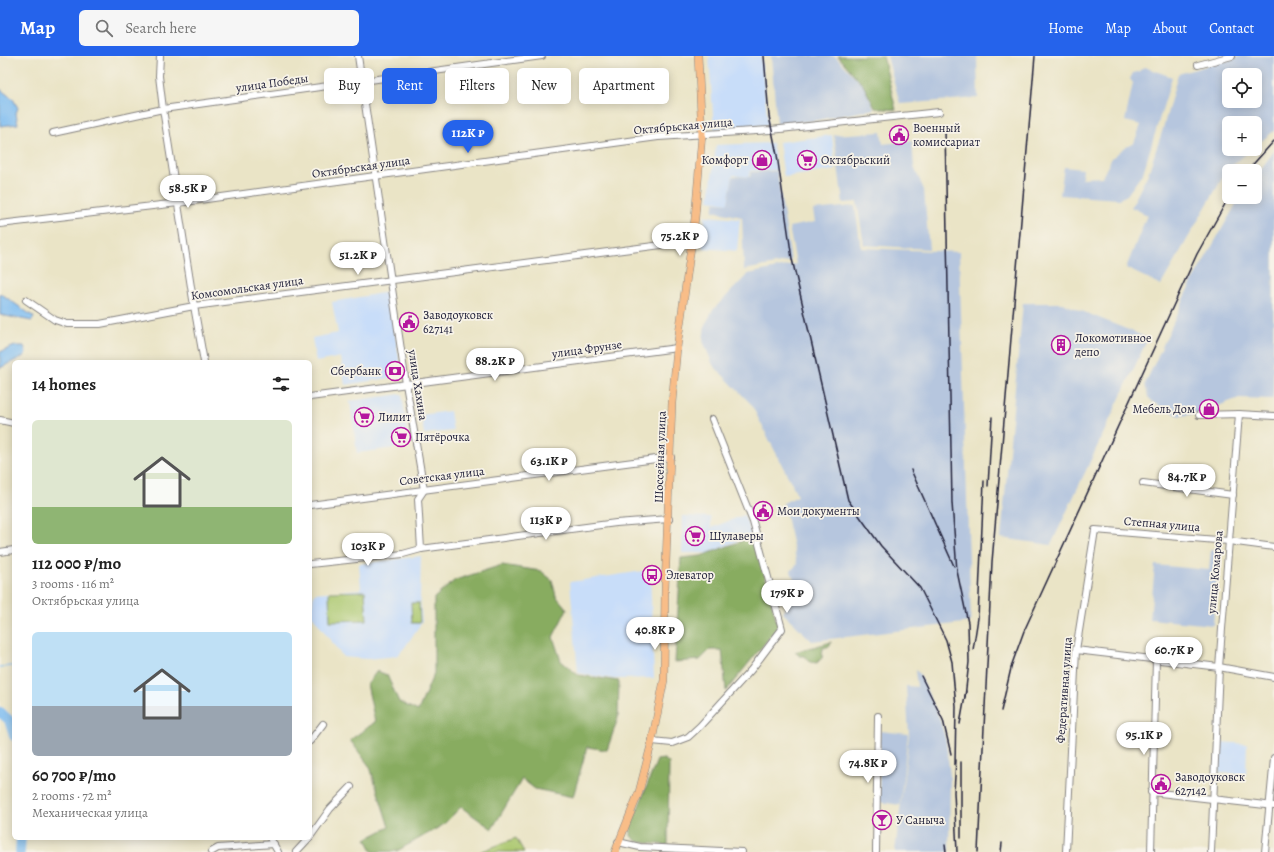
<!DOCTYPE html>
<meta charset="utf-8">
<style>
body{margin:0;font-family:Alegreya,serif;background:#f6f6f6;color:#222;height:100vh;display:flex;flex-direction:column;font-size:15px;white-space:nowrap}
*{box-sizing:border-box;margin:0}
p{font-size:13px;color:#767676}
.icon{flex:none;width:22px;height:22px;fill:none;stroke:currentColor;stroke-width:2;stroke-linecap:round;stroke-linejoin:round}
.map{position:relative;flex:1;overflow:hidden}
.side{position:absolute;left:12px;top:304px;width:300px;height:480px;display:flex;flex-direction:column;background:#fff;border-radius:6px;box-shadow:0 2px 10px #0003}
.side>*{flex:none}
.guide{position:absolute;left:324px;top:12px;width:380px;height:36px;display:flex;gap:8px}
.tools{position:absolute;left:1222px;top:12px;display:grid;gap:8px}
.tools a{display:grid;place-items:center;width:40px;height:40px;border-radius:6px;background:#fff;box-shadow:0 2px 10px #0003;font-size:20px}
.price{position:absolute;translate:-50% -34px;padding:0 9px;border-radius:14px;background:#fff;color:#222;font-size:13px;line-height:26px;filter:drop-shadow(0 1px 2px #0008)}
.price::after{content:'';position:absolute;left:50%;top:24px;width:12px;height:9px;margin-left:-6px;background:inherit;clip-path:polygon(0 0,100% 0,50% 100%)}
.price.on{background:#2563eb;color:#fff}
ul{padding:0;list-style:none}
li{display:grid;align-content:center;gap:8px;height:212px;padding:0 20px}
li span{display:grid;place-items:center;height:124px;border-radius:6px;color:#555}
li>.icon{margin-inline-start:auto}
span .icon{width:72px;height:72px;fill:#fffc;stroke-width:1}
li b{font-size:17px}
h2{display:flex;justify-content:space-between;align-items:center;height:48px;padding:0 20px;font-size:17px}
.pill{padding:0 14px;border-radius:6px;background:#fff;box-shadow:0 2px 10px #0003;font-size:14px;line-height:36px}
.pill.on{background:#2563eb;color:#fff}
header{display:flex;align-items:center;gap:24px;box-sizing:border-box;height:56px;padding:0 20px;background:#2563eb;color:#fff}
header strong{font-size:19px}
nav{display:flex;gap:22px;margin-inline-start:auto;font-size:14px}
.search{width:280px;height:36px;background:#f6f6f6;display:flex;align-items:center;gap:10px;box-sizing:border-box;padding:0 14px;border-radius:6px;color:#767676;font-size:15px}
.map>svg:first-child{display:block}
.built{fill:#c8ddf9}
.industrial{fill:#b6c6de;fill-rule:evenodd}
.green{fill:#abc86e;stroke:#667554}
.forest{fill:#88ac61;stroke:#55674e}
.water{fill:#7dbcf1;stroke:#506f96}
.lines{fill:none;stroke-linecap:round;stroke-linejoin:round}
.stream{stroke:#7dbcf1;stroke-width:1.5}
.river{stroke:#7dbcf1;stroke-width:10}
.minor-casing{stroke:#868380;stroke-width:8}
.major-casing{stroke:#868380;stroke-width:8}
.minor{stroke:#fff;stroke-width:6}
.major{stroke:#f8bd88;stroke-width:7}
.rail{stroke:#22223b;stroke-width:1.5}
.labels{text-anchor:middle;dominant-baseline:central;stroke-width:3.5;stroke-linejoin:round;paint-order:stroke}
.street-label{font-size:12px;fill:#22223b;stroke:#f7f3e8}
.poi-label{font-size:12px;fill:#22223b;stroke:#f7f3e8;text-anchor:start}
</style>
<header>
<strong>Map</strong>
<div class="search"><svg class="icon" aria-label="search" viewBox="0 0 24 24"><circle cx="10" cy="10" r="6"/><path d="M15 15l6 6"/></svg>Search here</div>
<nav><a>Home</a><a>Map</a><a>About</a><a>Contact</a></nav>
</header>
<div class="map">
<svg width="1274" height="796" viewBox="0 0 1274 796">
<rect width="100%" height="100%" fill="#f7f3e8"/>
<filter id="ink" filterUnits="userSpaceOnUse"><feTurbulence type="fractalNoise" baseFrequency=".025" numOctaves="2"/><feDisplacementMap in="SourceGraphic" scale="8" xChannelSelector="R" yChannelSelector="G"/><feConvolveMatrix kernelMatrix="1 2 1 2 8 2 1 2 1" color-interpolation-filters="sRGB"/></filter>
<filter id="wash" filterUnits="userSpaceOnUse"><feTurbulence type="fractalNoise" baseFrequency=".012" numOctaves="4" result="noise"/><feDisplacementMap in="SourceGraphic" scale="16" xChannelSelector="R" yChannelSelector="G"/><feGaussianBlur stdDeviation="0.9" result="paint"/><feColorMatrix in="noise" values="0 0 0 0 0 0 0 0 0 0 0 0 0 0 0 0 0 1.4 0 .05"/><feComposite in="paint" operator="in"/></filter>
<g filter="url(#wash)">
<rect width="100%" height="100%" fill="#eae4c6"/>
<!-- built -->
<g class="built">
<path d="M709,0H761L768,69L714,73Z"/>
<path d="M832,79L836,114L784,121L779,86Z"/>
<path d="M772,87L777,114L750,115L749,121L733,119L728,147L709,144L716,89Z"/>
<path d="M705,160L740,163L737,195L702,192Z"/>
<path d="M388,236L402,320L345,329L341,301L316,306L312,282L338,277L332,246Z"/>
<path d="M402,338L409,390L357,397L350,345Z"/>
<path d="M450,355L453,375L424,378L421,359Z"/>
<path d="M744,459L752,479L708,497H682L683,460L711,461V472Z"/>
<path d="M421,500L420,543L422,566L405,591L397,600L367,603L343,601L311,558L314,537L361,533L359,508Z"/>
<path d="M650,514L654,622L614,623L578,617L570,526Z"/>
<path d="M1220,686L1247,688L1246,718L1219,717Z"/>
</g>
<!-- industrial -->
<g class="industrial">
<path d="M771,0H835L863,29L874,53L812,65L777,68Z"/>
<path d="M887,0H977L978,42L900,48Z"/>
<path d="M1242,0H1274V75L1255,90V67H1229V93H1252L1227,114L1161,229L1126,212L1147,159L1131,151L1148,118L1162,76L1178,18ZM1229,19H1255V45H1229Z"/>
<path d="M1144,11L1172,21L1143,117L1127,139L1119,143L1060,139L1064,111L1083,113L1082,122L1102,121L1112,102L1124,92L1134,87L1141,69L1125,65L1133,27L1130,23L1133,17L1138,16Z"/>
<path d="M881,76L883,88L912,85L914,111L924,134L929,193L864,189L857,146L843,147L834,79Z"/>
<path d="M1274,95L1273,343L1239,342L1197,358L1179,360L1154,347L1148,341L1145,328L1193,224L1240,141H1255V121Z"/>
<path d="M777,115L791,205L744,214L742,161L713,155L715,146L728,147L733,120L750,121L751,116Z"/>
<path d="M855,150L861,192L959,196L971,566L812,585L782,556L790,546L800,542L791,515L797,508L783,447L798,440L751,348L713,309L703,285L705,269L713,254L748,218L796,208L789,171L815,166L813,154Z"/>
<path d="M1023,247H1062L1148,282L1051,489L1001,482Z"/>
<path d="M1211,493L1219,494L1213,569L1150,563L1155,509L1209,514Z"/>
<path d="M915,614L919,617L939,661L946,685L950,720L949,796H895L909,679L906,630L917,631Z"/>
<path d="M880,675L908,678L900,749L879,746Z"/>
</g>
<!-- green -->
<g class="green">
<path d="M365,535L367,564L330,565L329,536Z"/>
<path d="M411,547H419L420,567H412Z"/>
<path d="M516,782L524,796H480Z"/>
</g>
<!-- forest -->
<g class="forest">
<path d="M838,0H883L896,54L875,52L863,29Z"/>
<path d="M755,480L778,571L726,635L722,594H710L700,604L675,606L681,502L701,500Z"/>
<path d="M502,509L541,515L552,524L556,540L567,553L553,581L561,605L578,619L619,625L618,662L607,694L587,691L573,741L535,733L522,723L492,773L461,751L443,769L397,795L373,796L366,783L389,771L370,711L350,684L375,666L367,628L377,615L387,619L399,646L418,655L434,617V542L455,524Z"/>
<path d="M831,586L830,590L823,592L822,602L817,607L810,606L805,600H800L795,596Z"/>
<path d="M664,703L669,707L668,789L638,786L631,780V770L657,704Z"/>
</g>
<!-- water -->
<g class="water">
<path d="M0,33L13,43L18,52L16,57L18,68L0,70Z"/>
<path d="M0,237L34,261L32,265L0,259Z"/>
<path d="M15,290H24L26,297L24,300L0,312V296Z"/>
</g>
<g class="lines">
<!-- stream -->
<path class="stream" d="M0,611L12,610"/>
<!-- river -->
<g class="river">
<path d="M0,656L9,664L14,680"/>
<path d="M20,796L21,782"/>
</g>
</g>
</g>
<g filter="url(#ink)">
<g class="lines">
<!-- minor casing -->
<g class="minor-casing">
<g id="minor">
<path d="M160,0L159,20L163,53L194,250L204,306"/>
<path d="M358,0L406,328L424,434L418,443L421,493"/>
<path d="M1198,9L1232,0"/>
<path d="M53,77L163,53L542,0"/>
<path d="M0,168L178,147L658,81L771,74L939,56"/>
<path d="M26,244L55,264L67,268H100L194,250L692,185"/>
<path d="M310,341L677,292"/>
<path d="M1199,359L1239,358L1274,360"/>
<path d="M0,364L14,367"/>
<path d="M1143,427L1233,439"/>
<path d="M310,449L671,401"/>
<path d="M0,496L14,494"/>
<path d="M310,508L403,498L421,493L616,467L669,463"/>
<path d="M1076,594L1219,611L1274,621"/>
<path d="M310,685L323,668"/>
<path d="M652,685L672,687L688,681L700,670L751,614L782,573L753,466L712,363"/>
<path d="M1151,736L1274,750"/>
<path d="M310,781L330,753L351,731"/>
<path d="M270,782L278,796"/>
<path d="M618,786L640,791L742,796"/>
<path d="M211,796L218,792L274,788"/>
<path d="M296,796L309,782"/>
<path d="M876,796L878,660"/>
<path d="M1066,796L1076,594L1095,474L1229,485L1274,491"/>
<path d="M1151,796L1156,604"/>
<path d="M1211,796L1219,611L1239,358"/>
<path d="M1265,796L1274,702"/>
</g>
</g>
<!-- major casing -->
<g class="major-casing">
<path id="major" d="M615,796L639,736L652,685L664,624L665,533L672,347L677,292L695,162L702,78L698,0"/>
</g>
<!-- minor -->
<use href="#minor" class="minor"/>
<!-- major -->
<use href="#major" class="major"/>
<!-- rail -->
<g class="rail">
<path d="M764,0L769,60L777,99L792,203L848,444L881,490L920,532L946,584L952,606L956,651L955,709"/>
<path d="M945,72L952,447L957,515L968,567L969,606L965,641"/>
<path d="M1247,115L1274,85"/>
<path d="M911,414L954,510"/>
<path d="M988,430L992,361"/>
<path d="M973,594L978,562L984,425"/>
<path d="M921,620L943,664L951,698"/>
<path d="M1001,655L1012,608L1024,575L1197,198L1229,141"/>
<path d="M960,668L966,635"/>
<path d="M956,704L954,736L957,796"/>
<path d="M961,706V782"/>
<path d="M945,789L946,796"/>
<path d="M978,796L992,506L1035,0"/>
<path d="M1001,796L1002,787"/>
</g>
</g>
</g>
<!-- icons -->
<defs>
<g id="civic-ring" transform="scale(1)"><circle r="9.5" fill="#f7f3e8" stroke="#b5179e" stroke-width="1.5"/><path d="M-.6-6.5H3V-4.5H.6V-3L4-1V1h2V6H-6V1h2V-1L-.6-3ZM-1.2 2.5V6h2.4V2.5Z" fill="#b5179e"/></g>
<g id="shop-ring" transform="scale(1)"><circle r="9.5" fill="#f7f3e8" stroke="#b5179e" stroke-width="1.5"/><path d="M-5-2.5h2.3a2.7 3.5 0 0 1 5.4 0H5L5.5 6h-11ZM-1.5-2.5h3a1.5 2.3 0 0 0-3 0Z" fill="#b5179e"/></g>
<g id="supermarket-ring" transform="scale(1)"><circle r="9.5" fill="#f7f3e8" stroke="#b5179e" stroke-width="1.5"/><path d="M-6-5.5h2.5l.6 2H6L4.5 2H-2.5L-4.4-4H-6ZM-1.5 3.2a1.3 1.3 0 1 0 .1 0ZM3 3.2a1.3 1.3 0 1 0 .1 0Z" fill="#b5179e"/></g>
<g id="building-ring" transform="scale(1)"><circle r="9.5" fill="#f7f3e8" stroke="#b5179e" stroke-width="1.5"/><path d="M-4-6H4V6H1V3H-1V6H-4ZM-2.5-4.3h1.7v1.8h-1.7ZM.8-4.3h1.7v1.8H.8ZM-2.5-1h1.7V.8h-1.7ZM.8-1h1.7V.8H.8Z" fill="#b5179e"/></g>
<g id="bank-ring" transform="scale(1)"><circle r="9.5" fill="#f7f3e8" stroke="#b5179e" stroke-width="1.5"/><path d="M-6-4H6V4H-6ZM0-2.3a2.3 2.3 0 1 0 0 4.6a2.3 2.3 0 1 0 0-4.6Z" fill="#b5179e"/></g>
<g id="bus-ring" transform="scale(1)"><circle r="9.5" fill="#f7f3e8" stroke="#b5179e" stroke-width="1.5"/><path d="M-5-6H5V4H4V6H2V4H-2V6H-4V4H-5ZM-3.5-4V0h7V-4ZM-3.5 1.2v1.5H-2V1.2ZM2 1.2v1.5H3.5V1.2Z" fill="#b5179e"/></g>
<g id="bar-ring" transform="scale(1)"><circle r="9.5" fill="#f7f3e8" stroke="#b5179e" stroke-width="1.5"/><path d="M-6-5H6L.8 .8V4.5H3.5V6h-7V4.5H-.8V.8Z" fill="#b5179e"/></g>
</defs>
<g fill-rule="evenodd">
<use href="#civic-ring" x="899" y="79"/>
<use href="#shop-ring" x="762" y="104"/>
<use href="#supermarket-ring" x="807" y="104"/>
<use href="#civic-ring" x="409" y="266"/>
<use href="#building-ring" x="1061" y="289"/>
<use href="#bank-ring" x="395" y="315"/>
<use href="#shop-ring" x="1209" y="353"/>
<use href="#supermarket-ring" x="364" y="361"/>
<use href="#supermarket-ring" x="401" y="381"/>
<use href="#civic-ring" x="763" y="455"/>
<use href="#supermarket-ring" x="695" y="480"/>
<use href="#bus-ring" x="652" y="519"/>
<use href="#civic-ring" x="1161" y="728"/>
<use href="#bar-ring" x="882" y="764"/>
</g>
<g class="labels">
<!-- street labels -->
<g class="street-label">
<text transform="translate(272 27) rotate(-8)">улица Победы</text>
<text transform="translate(683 70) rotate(-5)">Октябрьская улица</text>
<text transform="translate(361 111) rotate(-8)">Октябрьская улица</text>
<text transform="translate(247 232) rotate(-8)">Комсомольская улица</text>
<text transform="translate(587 293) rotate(-8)">улица Фрунзе</text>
<text transform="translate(418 329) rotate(81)">улица Хахина</text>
<text transform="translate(660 401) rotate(-88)">Шоссейная улица</text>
<text transform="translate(442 420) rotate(-7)">Советская улица</text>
<text transform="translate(1162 468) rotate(5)">Степная улица</text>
<text transform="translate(1215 516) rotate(-85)">улица Комарова</text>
<text transform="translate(1064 634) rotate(-86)">Федеративная улица</text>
</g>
<!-- poi labels -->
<g class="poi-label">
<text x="913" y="72">Военный<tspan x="913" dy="14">комиссариат</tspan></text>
<text x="748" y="104" text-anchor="end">Комфорт</text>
<text x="821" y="104">Октябрьский</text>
<text x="423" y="259">Заводоуковск<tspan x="423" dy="14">627141</tspan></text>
<text x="1075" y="282">Локомотивное<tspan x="1075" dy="14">депо</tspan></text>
<text x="381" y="315" text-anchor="end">Сбербанк</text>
<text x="1195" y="353" text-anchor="end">Мебель Дом</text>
<text x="378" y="361">Лилит</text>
<text x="415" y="381">Пятёрочка</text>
<text x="777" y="455">Мои документы</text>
<text x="709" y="480">Шулаверы</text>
<text x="666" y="519">Элеватор</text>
<text x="1175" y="721">Заводоуковск<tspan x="1175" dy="14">627142</tspan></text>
<text x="896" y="764">У Саныча</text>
</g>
</g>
</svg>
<div class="tools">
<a><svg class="icon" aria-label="locate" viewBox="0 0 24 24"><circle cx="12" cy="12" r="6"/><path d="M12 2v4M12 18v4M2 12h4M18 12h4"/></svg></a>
<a>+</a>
<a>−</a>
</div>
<b class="price on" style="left:468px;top:98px">112K ₽</b>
<b class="price" style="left:188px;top:153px">58.5K ₽</b>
<b class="price" style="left:680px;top:201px">75.2K ₽</b>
<b class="price" style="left:358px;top:220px">51.2K ₽</b>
<b class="price" style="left:495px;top:326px">88.2K ₽</b>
<b class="price" style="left:549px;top:426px">63.1K ₽</b>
<b class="price" style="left:1187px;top:442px">84.7K ₽</b>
<b class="price" style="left:546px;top:485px">113K ₽</b>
<b class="price" style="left:368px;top:511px">103K ₽</b>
<b class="price" style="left:787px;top:558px">179K ₽</b>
<b class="price" style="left:655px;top:595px">40.8K ₽</b>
<b class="price" style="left:1174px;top:615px">60.7K ₽</b>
<b class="price" style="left:1144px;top:700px">95.1K ₽</b>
<b class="price" style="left:868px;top:728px">74.8K ₽</b>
<div class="guide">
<a class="pill">Buy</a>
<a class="pill on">Rent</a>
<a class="pill">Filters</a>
<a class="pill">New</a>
<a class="pill">Apartment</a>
</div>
<section class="side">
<h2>14 homes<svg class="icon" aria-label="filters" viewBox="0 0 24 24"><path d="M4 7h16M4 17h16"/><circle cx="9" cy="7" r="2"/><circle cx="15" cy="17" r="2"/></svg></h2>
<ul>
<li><span style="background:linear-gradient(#dfe7d0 70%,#8fb573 0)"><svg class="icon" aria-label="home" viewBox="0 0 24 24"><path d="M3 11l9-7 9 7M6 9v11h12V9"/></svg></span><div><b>112 000 ₽/mo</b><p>3 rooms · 116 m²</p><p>Октябрьская улица</p></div></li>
<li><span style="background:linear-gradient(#bfe0f5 60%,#9aa5b1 0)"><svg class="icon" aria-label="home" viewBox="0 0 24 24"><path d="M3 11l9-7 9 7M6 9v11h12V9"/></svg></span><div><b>60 700 ₽/mo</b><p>2 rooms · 72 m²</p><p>Механическая улица</p></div></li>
</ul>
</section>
</div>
